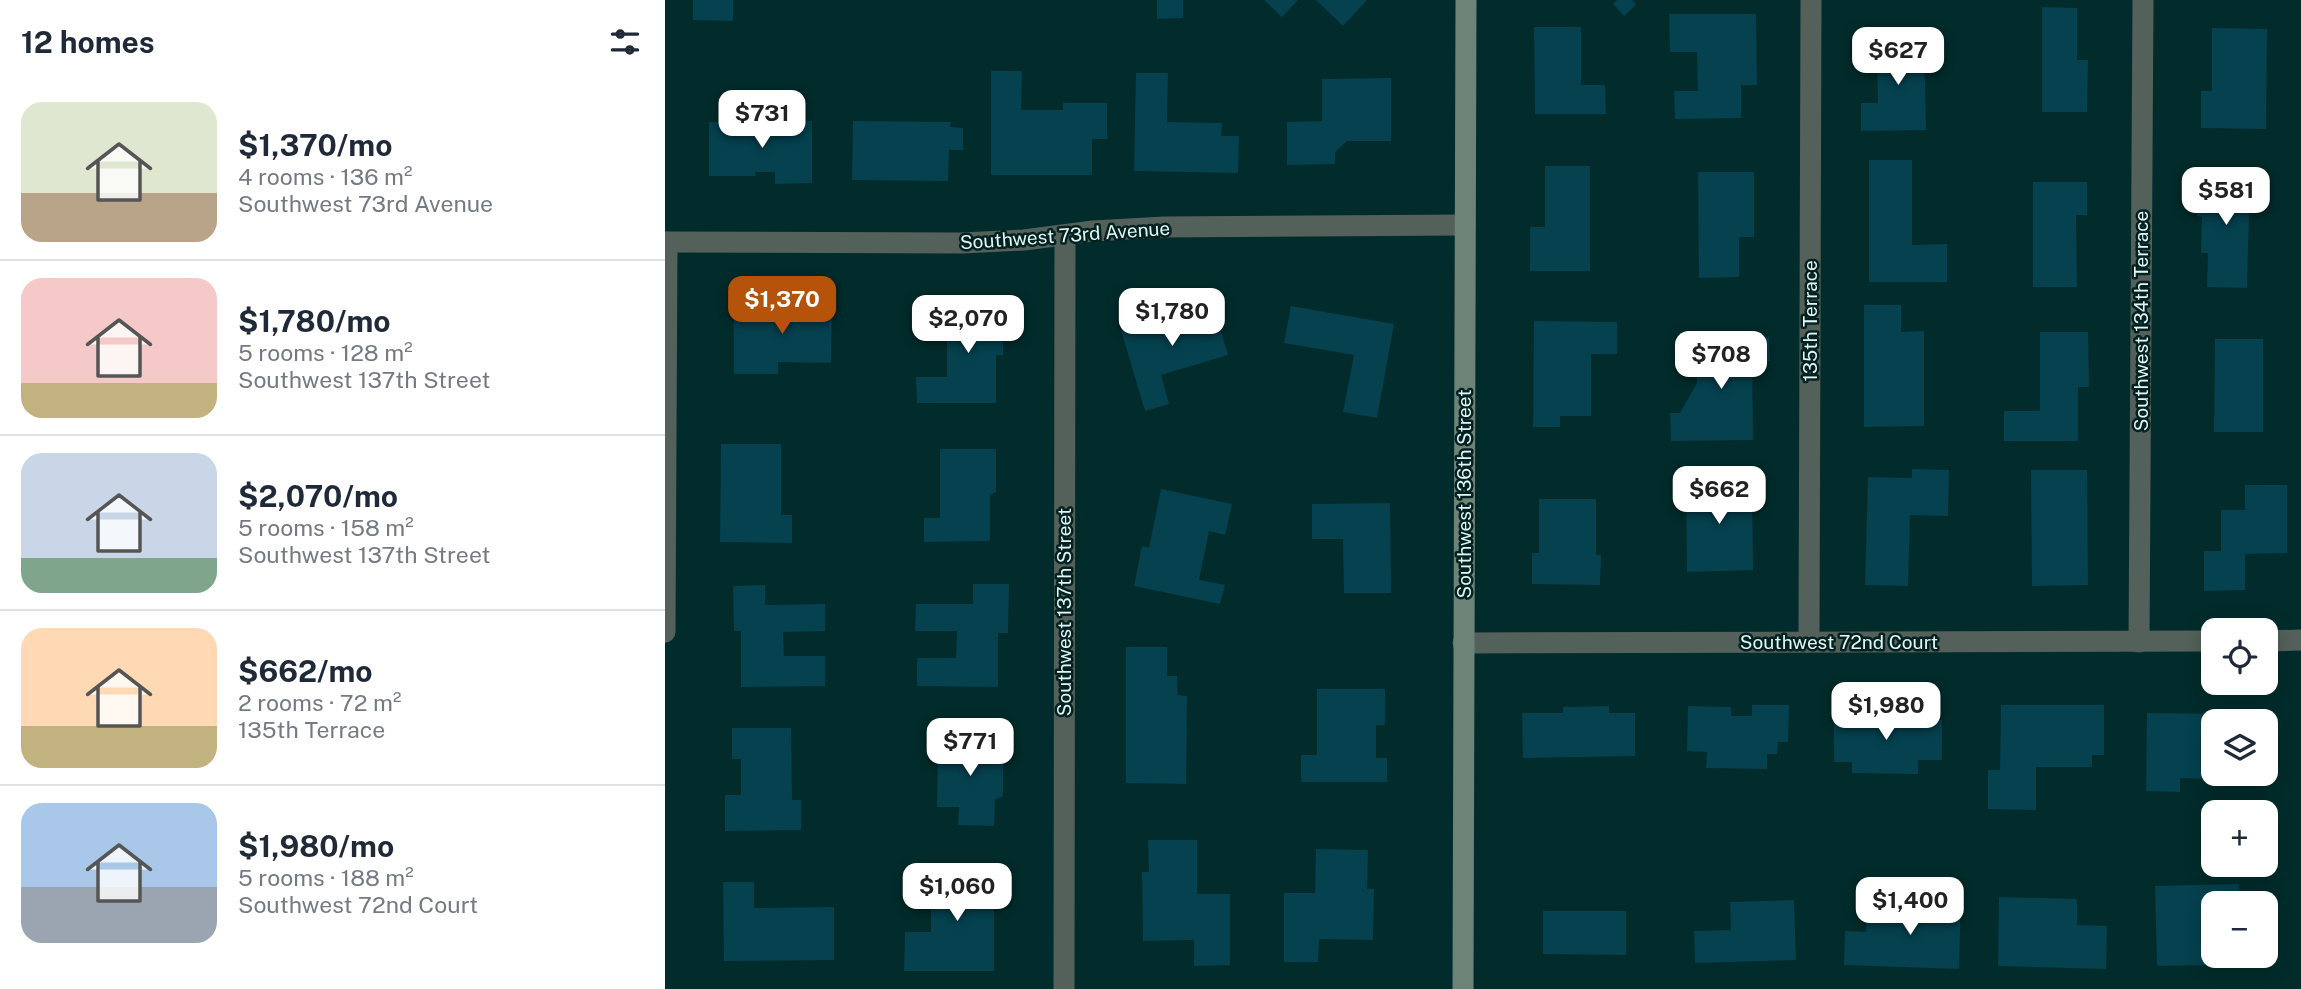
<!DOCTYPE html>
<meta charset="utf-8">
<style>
body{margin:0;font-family:"Public Sans",sans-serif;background:#f2f2f3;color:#1f2937;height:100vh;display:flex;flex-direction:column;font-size:26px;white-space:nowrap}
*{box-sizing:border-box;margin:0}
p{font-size:23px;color:#747a83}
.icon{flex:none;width:38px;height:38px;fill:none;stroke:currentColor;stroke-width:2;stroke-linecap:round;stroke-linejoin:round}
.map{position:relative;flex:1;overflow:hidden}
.panel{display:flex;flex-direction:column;background:#fff;width:665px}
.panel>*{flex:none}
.buttons{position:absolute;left:1536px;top:618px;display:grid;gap:14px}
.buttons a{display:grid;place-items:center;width:77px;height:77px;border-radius:14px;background:#fff;box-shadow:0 4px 18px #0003;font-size:35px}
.price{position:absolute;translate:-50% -60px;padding:0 16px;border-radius:14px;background:#fff;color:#222;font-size:23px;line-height:46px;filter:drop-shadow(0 2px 4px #0008)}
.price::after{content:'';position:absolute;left:50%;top:42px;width:21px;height:16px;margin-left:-10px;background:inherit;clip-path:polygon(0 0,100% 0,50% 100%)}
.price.current{background:#b45309;color:#fff}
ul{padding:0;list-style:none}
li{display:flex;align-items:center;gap:21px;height:175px;padding:0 21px}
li+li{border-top:2px solid #e0e1e3}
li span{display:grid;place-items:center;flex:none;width:196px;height:140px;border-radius:21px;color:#555}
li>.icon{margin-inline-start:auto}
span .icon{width:84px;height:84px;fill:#fffc;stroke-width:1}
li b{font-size:30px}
h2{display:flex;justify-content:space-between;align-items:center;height:84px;padding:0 21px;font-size:30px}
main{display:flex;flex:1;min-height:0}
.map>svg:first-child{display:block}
.building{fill:#05414f}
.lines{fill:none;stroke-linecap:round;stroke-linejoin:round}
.street{stroke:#54615a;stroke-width:21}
.secondary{stroke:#6d8378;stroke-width:21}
.labels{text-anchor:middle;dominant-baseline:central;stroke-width:5;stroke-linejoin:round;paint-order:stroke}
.street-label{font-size:19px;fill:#e1f7f5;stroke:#032120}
</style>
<main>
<section class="panel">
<h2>12 homes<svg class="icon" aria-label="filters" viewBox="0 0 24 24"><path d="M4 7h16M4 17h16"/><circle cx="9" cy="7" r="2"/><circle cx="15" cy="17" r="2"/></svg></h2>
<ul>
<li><span style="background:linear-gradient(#dfe7d0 65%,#b9a48a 0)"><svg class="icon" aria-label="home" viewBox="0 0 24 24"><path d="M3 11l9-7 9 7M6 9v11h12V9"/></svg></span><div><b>$1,370/mo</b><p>4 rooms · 136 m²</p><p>Southwest 73rd Avenue</p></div></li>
<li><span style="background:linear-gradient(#f6c9c9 75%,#c2b280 0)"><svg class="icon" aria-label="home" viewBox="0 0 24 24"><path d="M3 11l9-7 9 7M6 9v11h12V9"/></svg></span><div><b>$1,780/mo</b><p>5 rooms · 128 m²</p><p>Southwest 137th Street</p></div></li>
<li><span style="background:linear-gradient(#c9d6e8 75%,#7fa58c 0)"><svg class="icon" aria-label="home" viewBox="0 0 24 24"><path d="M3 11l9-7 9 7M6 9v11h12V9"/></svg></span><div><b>$2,070/mo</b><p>5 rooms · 158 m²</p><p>Southwest 137th Street</p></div></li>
<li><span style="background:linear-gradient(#ffd9b3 70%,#c2b280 0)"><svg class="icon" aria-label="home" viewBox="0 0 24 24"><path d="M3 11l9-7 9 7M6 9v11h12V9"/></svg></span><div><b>$662/mo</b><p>2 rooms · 72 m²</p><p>135th Terrace</p></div></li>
<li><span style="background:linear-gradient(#a9c7e8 60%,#9aa5b1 0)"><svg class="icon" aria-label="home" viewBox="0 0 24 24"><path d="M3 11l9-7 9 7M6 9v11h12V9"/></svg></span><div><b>$1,980/mo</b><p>5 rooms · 188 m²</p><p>Southwest 72nd Court</p></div></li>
</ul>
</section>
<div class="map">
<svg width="1636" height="989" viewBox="0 0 1636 989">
<rect width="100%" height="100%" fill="#012c2b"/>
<!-- building -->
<g class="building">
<path d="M28,0H68V21L28,20Z"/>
<path d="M492,0H518V18L492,19Z"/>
<path d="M599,0H633L617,17Z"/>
<path d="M651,0H702L678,26Z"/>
<path d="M952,0H967L971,5L959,16L948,4Z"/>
<path d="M1377,7L1412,8V60H1423L1422,112H1377Z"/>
<path d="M1004,14H1091L1092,85H1076V118L1010,119L1009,91H1033L1032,52H1005Z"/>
<path d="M869,27H916V85H940L941,114H870Z"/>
<path d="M1547,28L1602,29L1601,129L1536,128V91H1547Z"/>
<path d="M1259,36L1261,130L1196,131V103H1213L1212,37Z"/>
<path d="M326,71H357L356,110H398V103H442V139H427V175H326Z"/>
<path d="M471,73H503L502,122L557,123L556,136H574L573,173L469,171Z"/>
<path d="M726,78V141H682L670,152V164L622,165V122L657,121V79Z"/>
<path d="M147,121V183L110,184V172H90L91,176H44V122Z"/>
<path d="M188,121L286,122L285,127L298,128V150H284L283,181L187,180Z"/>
<path d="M1204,160H1247V245L1282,244V282H1204Z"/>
<path d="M880,166H925V271H865V227H880Z"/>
<path d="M1539,170L1585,171L1582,288L1542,287L1543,253H1536L1537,217L1532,216V193H1539Z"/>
<path d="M1033,172H1089V237H1074V277L1034,278Z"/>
<path d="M1368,182H1422V215H1411L1412,287H1368Z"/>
<path d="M546,298L563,355L496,375L504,404L480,411L456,330L511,314L510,308Z"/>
<path d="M132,299H167L166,363L113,362V374H69V307H132Z"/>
<path d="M282,300H338V355H331V403H252L251,377H282Z"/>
<path d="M1199,305H1236V332L1259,331V426L1199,427Z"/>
<path d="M626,306L729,324L712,418L678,412L689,355L619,343Z"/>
<path d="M869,321L952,322V354H926V416H895V427H868Z"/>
<path d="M1375,332H1423L1424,387H1413V441H1339V411H1375Z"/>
<path d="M1104,337L1105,361H1087L1088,440L1006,441L1005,413H1015L1032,383V338Z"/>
<path d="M1550,339H1598V432H1549Z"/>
<path d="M56,444H116V515H127V543L55,542Z"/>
<path d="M275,449H331V492L325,495V541L259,542V518H275Z"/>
<path d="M1247,469L1284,470L1283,516L1245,515L1243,586L1200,585L1203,477L1247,478Z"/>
<path d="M1366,470H1422L1423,585L1367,586Z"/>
<path d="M1087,481L1088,570L1022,572L1021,482Z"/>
<path d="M1580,485H1622V553L1580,554V590L1539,591V551H1556V510H1580Z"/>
<path d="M496,489L567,504L560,535L544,531L534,580L560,585L555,604L469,586L477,546L484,548Z"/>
<path d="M874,499H931V555H936L935,585L867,584V553H874Z"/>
<path d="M725,503L726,593H679L678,539H647V504Z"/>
<path d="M308,584H344L343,633H333V687L252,686V658H291L292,631H250L251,604H308Z"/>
<path d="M100,585V605L160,604V631L118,632L119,656H160V686L76,687V631H69L68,586Z"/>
<path d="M461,647H502V676H512V695L522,696L521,784L461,783Z"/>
<path d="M652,689H720V725H711V758H722V782H636V755H652Z"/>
<path d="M1087,705H1124L1123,742H1113L1112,754H1102V769L1041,768L1042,752L1022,751L1023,706L1066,707V716H1087Z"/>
<path d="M1336,705H1439V755H1427V767H1371V810L1323,809V770H1335Z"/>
<path d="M944,706V713H970V756L858,758L857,713H898V707Z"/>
<path d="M1553,709L1589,710V721H1549V774H1588V784H1550V779L1515,778V792L1481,791L1482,713L1553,714Z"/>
<path d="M1169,713H1249L1251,720H1277V760H1253V774L1187,773V762H1169Z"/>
<path d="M67,728H126L127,800H136V830L60,831V795H76V759H67Z"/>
<path d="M288,730L325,731V755H338V796L330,800L329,826L293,825L294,807H272L273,747L287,748Z"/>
<path d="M483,840H532V894H565V965L529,966V940L478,941L477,872H484Z"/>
<path d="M651,849L703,850L702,889H709L708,940L654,939L653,962H619V893H650Z"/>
<path d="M329,865V971H239L240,932H266V866Z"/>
<path d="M58,882H89V908L169,907V960L59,961Z"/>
<path d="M1574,884V903H1549V956H1589V964L1492,966L1490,886Z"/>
<path d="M1246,894L1296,896L1294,969L1179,965L1180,931L1201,932L1202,915L1245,917Z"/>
<path d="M1334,897L1412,899V925L1442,926L1441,969L1333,966Z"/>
<path d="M1129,900L1131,960L1030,963L1029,931L1066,930L1065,902Z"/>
<path d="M878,911H961V955L878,954Z"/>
</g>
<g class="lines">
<!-- street -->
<g class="street">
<path d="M0,242L297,243L359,240L428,231L499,227L800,225"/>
<path d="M0,632L2,242"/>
<path d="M1601,641L1636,640"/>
<path d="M1144,642L1146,0"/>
<path d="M1474,642L1478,0"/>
<path d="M798,643L1549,641"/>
<path d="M399,989L400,235"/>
</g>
<!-- secondary -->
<path class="secondary" d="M798,989L801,0"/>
</g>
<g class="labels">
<!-- street labels -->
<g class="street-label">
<text transform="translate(400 235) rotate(-4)">Southwest 73rd Avenue</text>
<text transform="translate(1145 321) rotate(-90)">135th Terrace</text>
<text transform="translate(1476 321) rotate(-90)">Southwest 134th Terrace</text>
<text transform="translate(799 494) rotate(-90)">Southwest 136th Street</text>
<text transform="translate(399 612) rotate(-90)">Southwest 137th Street</text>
<text x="1174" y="642">Southwest 72nd Court</text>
</g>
</g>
</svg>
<div class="buttons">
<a><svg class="icon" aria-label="locate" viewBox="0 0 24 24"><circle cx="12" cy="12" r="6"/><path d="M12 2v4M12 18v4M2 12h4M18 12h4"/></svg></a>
<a><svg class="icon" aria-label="layers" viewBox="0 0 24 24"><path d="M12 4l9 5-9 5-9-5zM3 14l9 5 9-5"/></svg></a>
<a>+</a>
<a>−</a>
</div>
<b class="price" style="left:1233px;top:87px">$627</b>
<b class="price" style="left:97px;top:150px">$731</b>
<b class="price" style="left:1561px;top:227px">$581</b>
<b class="price current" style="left:117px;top:336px">$1,370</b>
<b class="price" style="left:507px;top:348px">$1,780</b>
<b class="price" style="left:303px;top:355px">$2,070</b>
<b class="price" style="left:1056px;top:391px">$708</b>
<b class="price" style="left:1054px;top:526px">$662</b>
<b class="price" style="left:1221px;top:742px">$1,980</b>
<b class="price" style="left:305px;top:778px">$771</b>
<b class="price" style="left:292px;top:923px">$1,060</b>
<b class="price" style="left:1245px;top:937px">$1,400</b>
</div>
</main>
